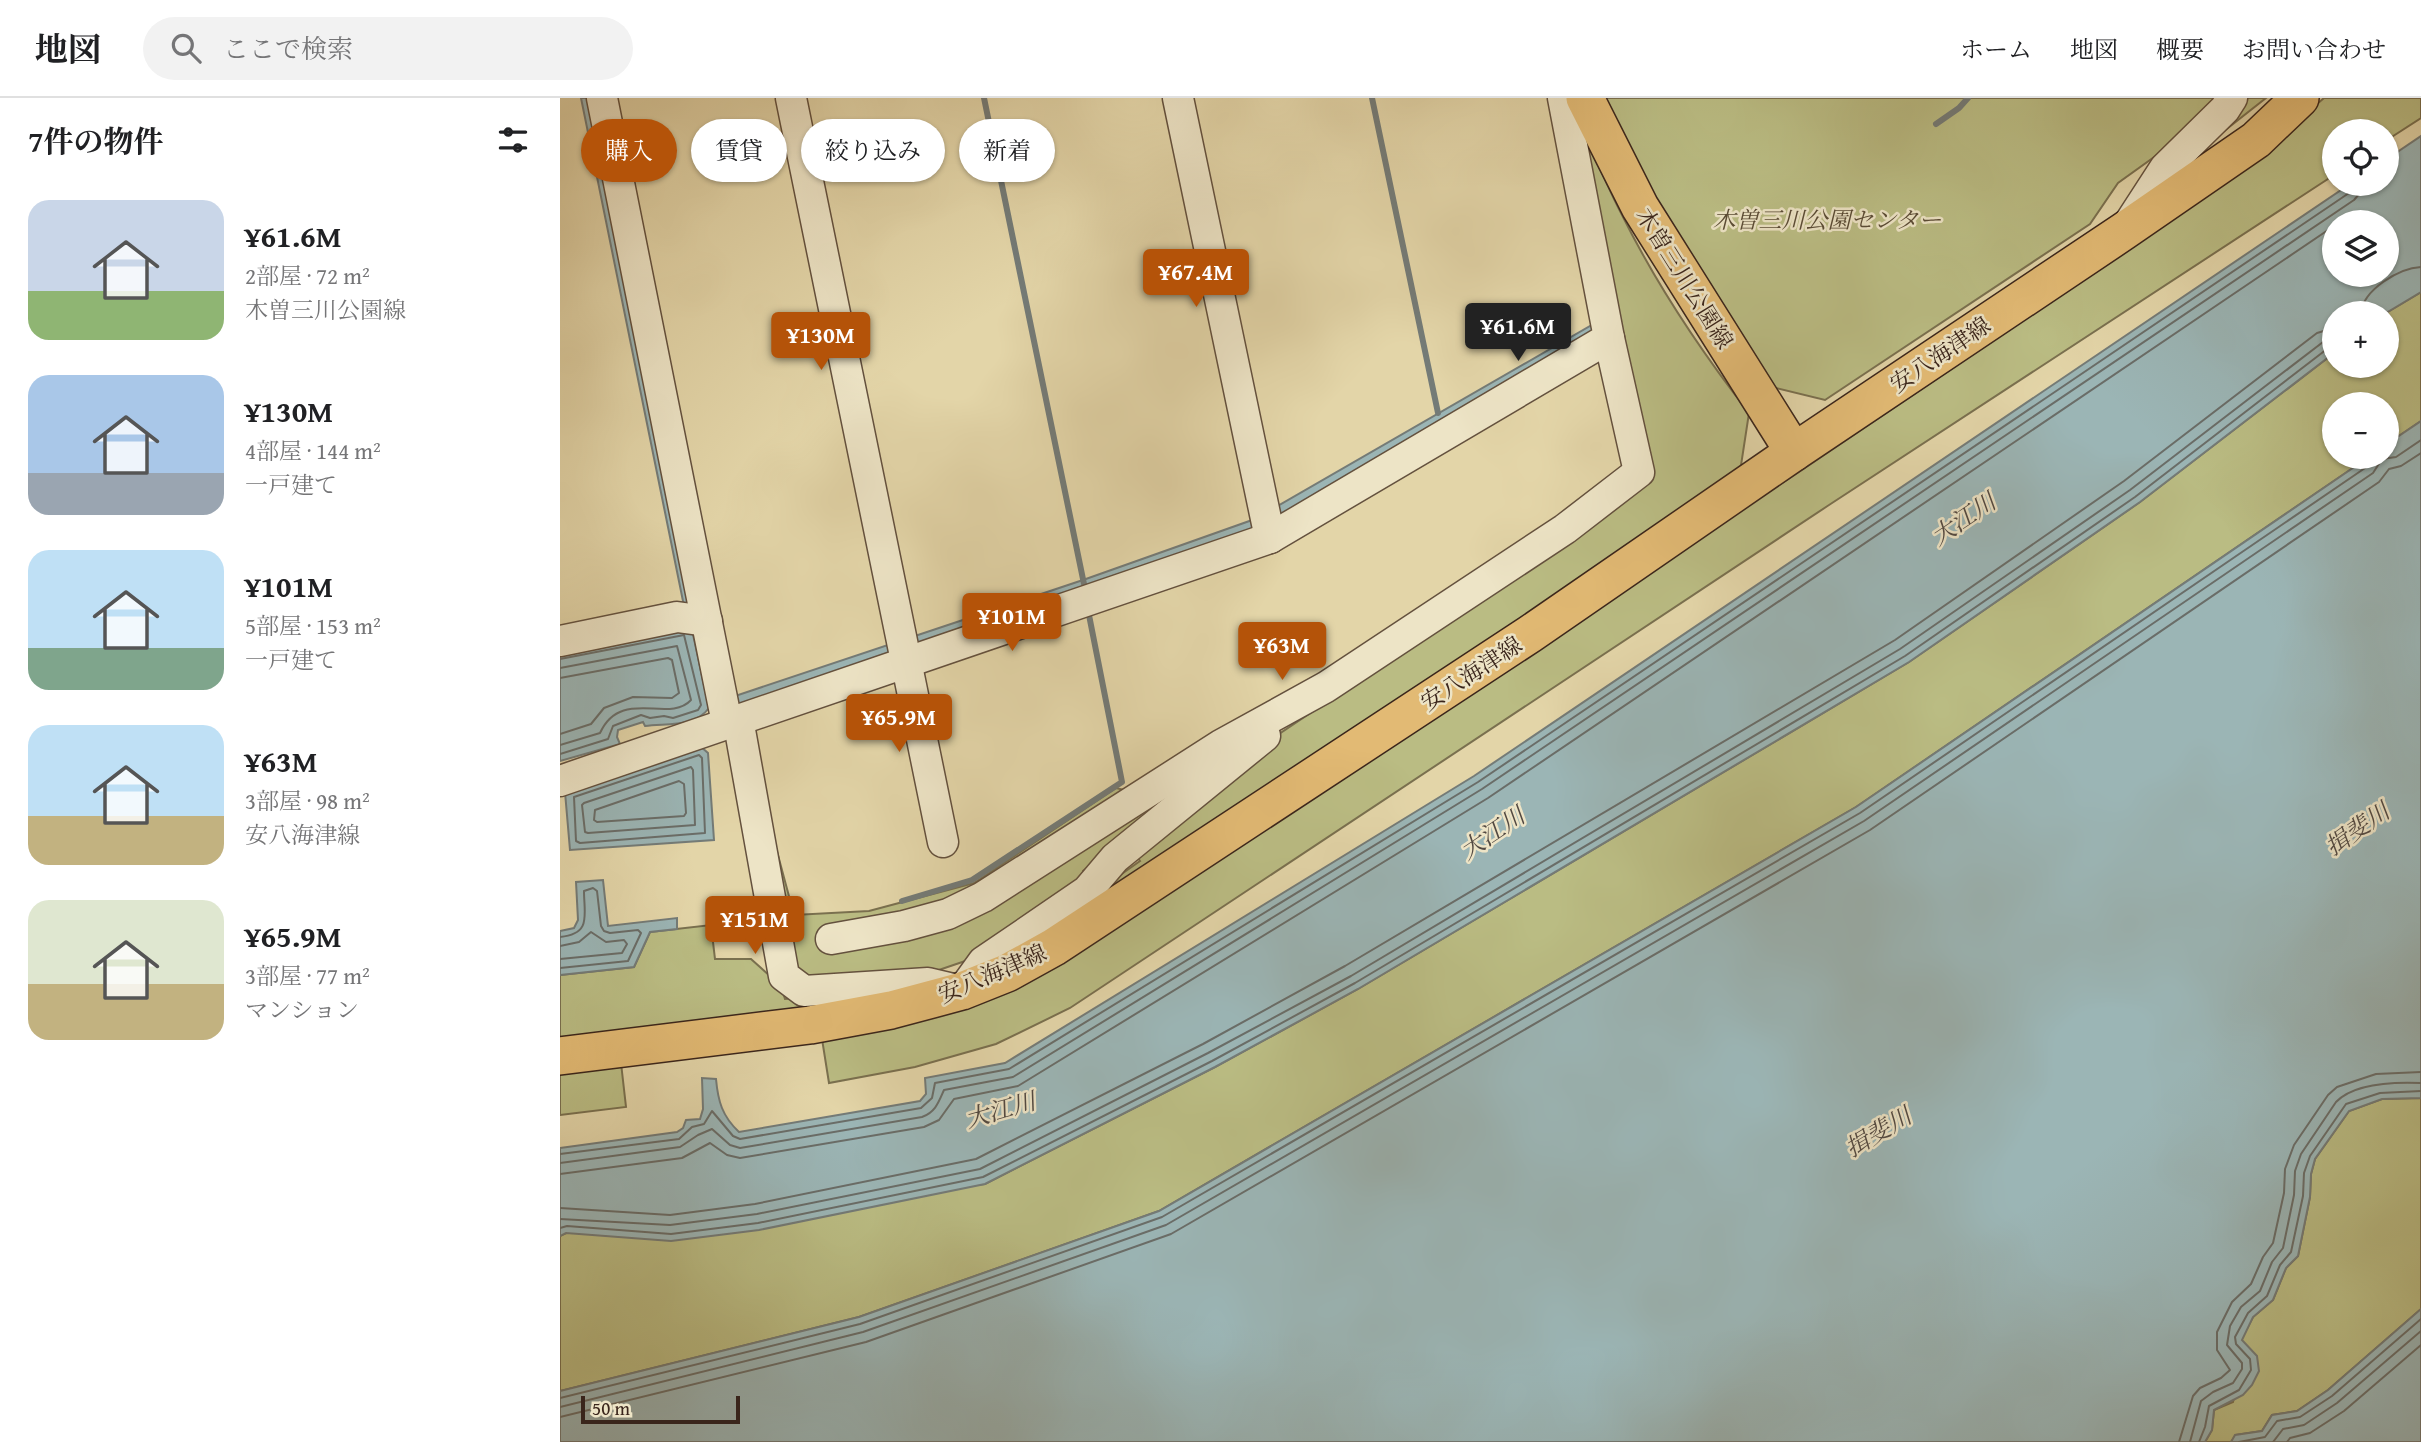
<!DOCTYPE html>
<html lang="ja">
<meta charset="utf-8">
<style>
body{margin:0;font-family:"Gentium Book Plus","Noto Serif JP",serif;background:#f2f2f2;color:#202124;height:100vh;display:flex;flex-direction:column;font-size:26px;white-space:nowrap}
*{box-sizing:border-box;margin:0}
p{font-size:23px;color:#757577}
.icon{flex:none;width:38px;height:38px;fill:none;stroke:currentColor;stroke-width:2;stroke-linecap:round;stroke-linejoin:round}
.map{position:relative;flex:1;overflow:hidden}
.sheet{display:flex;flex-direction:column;background:#fff;width:560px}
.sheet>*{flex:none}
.top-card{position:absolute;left:21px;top:21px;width:665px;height:63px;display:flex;gap:14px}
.controls{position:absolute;left:1762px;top:21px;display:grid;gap:14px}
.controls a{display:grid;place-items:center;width:77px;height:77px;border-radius:50%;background:#fff;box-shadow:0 2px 5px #0004;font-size:35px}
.scale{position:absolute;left:21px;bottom:18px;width:159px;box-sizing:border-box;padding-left:7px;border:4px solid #3a251b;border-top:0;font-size:19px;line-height:24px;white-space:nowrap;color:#3a251b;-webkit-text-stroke:5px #ede4c6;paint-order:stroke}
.price{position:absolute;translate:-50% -60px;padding:0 16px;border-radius:7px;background:#b45309;color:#fff;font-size:23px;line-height:46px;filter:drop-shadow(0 2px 4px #0008)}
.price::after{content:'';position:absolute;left:50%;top:42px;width:21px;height:16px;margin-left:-10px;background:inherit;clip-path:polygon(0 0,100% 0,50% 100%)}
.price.on{background:#222;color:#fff}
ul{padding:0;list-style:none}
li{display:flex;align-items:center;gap:21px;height:175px;padding:0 28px}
li span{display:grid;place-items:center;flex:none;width:196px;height:140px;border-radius:21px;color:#555}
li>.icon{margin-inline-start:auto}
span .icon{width:84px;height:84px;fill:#fffc;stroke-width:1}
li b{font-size:30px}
h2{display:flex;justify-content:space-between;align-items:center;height:84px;padding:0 28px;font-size:30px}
.pill{padding:0 24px;border-radius:32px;background:#fff;box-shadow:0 2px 5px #0004;font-size:24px;line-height:63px}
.pill.on{background:#b45309;color:#fff}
header{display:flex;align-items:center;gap:42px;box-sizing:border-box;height:98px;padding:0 35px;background:#fff;border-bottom:2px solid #e0e0e0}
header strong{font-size:33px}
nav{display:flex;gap:38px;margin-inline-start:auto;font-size:24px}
.search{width:490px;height:63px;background:#f2f2f2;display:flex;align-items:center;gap:18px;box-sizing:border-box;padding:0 24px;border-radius:38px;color:#757577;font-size:26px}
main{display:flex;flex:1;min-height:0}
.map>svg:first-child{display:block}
.green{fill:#babc83;stroke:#7a704f;stroke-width:2}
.water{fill:#9bb5b5;stroke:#747b77;stroke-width:2;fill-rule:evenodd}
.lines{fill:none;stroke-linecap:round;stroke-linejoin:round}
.shore{stroke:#6a6d68;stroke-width:2}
.stream{stroke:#747b77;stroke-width:6}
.minor-casing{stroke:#64513e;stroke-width:33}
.major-casing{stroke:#3a251b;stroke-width:40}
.minor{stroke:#ede4c6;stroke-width:30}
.major{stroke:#e2ba74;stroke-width:37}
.labels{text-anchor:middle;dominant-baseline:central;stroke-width:5;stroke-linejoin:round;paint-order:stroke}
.park-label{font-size:23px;font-style:italic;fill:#5a4b35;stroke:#ede4c6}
.street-label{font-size:23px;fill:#3a251b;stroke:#ede4c6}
.water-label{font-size:24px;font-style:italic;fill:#524942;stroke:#ede4c6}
</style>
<header>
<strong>地図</strong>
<div class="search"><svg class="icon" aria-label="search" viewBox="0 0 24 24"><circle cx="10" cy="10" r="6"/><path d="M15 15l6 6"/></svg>ここで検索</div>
<nav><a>ホーム</a><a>地図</a><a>概要</a><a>お問い合わせ</a></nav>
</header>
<main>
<section class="sheet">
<h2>7件の物件<svg class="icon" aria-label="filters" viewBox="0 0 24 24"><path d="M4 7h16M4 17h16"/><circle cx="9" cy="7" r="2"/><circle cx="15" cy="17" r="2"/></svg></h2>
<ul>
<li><span style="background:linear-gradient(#c9d6e8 65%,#8fb573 0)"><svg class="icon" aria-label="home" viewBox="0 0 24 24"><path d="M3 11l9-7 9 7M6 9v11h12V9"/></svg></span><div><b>¥61.6M</b><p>2部屋 · 72 m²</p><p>木曽三川公園線</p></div></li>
<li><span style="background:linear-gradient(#a9c7e8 70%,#9aa5b1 0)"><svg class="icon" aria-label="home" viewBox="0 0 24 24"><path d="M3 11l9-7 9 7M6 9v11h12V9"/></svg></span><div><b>¥130M</b><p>4部屋 · 144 m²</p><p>一戸建て</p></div></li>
<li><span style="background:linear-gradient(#bfe0f5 70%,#7fa58c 0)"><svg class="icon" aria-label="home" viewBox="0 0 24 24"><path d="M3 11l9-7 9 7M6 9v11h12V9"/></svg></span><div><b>¥101M</b><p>5部屋 · 153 m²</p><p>一戸建て</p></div></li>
<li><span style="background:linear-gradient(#bfe0f5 65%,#c2b280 0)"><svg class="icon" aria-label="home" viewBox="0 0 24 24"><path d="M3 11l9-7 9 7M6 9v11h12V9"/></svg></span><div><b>¥63M</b><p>3部屋 · 98 m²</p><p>安八海津線</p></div></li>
<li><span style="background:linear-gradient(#dfe7d0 60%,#c2b280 0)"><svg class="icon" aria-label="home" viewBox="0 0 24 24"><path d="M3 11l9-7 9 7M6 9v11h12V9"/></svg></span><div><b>¥65.9M</b><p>3部屋 · 77 m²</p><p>マンション</p></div></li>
</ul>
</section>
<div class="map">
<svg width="1861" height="1344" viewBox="0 0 1861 1344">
<rect width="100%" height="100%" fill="#e3d5a8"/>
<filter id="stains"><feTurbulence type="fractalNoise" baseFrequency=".00286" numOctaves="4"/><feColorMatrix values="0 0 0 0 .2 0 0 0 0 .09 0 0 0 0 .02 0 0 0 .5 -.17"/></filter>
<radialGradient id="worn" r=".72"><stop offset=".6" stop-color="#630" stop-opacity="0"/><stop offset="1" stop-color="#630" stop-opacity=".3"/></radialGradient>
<!-- green -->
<g class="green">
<path d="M1045,0H1654L1636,29L1558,85L1530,126L1265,302L1212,289L1123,159Z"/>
<path d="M1683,0H1706L1654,41Z"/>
<path d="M1764,0H1861V20L1827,42V33H1774V77L1269,407L510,910L436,946L355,969L269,985L262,941L498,859L1242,372L1666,85Z"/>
<path d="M1010,2C1027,39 1042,78 1061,115C1096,186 1140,252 1189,315L1180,374L1068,454L435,865L580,763L573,753L698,650L816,571L1088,377Z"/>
<path d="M1861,194V323L1827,346V306H1774V359H1809L1296,709L599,1113L299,1219L0,1293V1138L6,1135L425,1086L655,969L798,891L1349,564L1580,404L1774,255V268H1827L1826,215Z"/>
<path d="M689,641L523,773L524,784L414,860L373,874L254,887L235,872L211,731L234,817L309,813L414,785L556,690L577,695L387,822Z"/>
<path d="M151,827L155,861H191L221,888L225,901L360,892L0,945V877L74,869L90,834Z"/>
<path d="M61,965L66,1009L0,1017V971Z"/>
<path d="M1861,1000V1211L1768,1292L1737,1313L1712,1317L1702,1333L1676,1337L1671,1344H1645L1652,1332L1654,1312L1673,1304L1686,1248L1681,1242L1693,1219L1713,1202L1726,1170L1738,1158L1750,1099L1751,1076L1755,1061L1789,1013L1822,1001Z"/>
</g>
<!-- water -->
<g class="water">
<path d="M21,0H35L136,504L132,532L149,610C134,630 107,625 85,628L83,624L58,632L57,639L60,646L0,663V555L124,508Z"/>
<path d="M1861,38V194L1826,215H1774V255L1580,404L1349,564L798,891L655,969L425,1086L199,1132L111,1143L6,1135L0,1138V1050L117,1034L123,1030L126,1022L140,1021L143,1011L142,980L156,981C158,1003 162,1018 179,1034L360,1003L366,996L365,980L445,965L914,678L1790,86H1827V61ZM1774,124H1827V177H1774Z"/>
<path d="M1037,224V237L716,426L174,610L169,600L523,482L695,421Z"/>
<path d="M1861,323V1000L1822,1001L1789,1013L1755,1061L1751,1076L1750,1099L1738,1158L1726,1170L1713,1202L1693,1219L1682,1242L1697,1258L1699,1273L1692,1287L1683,1297L1654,1312L1652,1332L1645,1344H0V1293L299,1219L599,1113L1296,709L1809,359H1827V346Z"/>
<path d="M140,648L148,655L154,742L10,752L5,694Z"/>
<path d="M43,782L48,828L117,820V831L90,834L74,869L0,877V833L14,830L18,822L16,784Z"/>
<path d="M1861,1211V1344H1671L1675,1337L1702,1333L1712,1317L1737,1313L1768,1292Z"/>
</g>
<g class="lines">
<!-- shore -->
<g class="shore">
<path d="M1801,215C1803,192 1839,170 1861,169"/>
<path d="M0,561L124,537L141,607L138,612L113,620L104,618L90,620L81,617L53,628L48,641L0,656"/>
<path d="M0,570L117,548L131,602C109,626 61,589 40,635L0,647"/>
<path d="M0,580L108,560L112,562L119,595L112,600L73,599L44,610L31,626L0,636"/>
<path d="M139,657L142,660L145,735L20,745L16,743L14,699Z"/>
<path d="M131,669L133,672L135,727L28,735L25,734L22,707L24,705Z"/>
<path d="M119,683L124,686L126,715L124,718L37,724L34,722L35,712Z"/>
<path d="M0,839C32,836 24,817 24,793L33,790L37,793L41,828L44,833L50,835L78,832L81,835L68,863L0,870"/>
<path d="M0,848L19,844L31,834L46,844L64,842L67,846L62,855L0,861"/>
<path d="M0,1056L119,1041L132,1029L144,1026L152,1013L173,1038L180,1041L361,1010L372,1000L375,985L449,971L918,684L1789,95L1793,86"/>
<path d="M0,1065L120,1049L138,1037L152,1031L170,1047L180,1050L362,1019C376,1014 379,1003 384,992L453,979L922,691L1794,102L1800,95L1802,86"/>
<path d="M0,1076L122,1060L150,1045L167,1057L180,1060L364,1029L379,1022L394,1001L458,988L928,700L1774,128"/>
<path d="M0,1110L110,1117L195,1106L416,1061L643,946L785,868L1335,542L1564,383L1757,235L1774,230"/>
<path d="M0,1121L110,1127L197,1116L420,1071L648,955L791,878L1340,551L1570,392L1763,244L1774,241"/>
<path d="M0,1130L7,1128L111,1136L198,1125L423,1079L652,963L795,885L1345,558L1575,399L1767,251L1774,250"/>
<path d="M0,1300L300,1226L602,1119L1300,715L1808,368L1812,359"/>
<path d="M0,1309L303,1234L606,1127L1304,723L1813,375L1822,361L1836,359L1861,342"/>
<path d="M0,1319L306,1244L611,1136L1310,732L1819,384L1829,371L1841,368L1861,355"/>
<path d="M1619,1344L1633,1298L1640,1290L1661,1280L1670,1272L1657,1252V1234L1672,1204L1691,1186L1703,1159L1713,1145L1724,1095L1725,1071L1734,1047L1768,997L1777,989L1816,976L1861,974"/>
<path d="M1630,1344L1641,1303L1653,1294L1673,1285L1682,1271V1265L1667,1247L1670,1228L1681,1209L1700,1193L1712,1164L1723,1150L1734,1097L1735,1073L1741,1056L1776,1004C1794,985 1836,984 1861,985"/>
<path d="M1639,1344L1645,1329L1649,1308L1679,1292L1691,1272L1690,1261L1676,1246L1675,1239L1688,1215L1707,1198L1720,1167L1731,1154L1743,1098L1744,1075L1750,1058L1786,1006L1820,995L1861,993"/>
<path d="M1679,1344L1705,1339L1717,1323L1740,1319L1772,1298L1861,1221"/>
<path d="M1713,1344L1723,1331L1744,1327L1777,1305L1861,1233"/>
<path d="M1727,1344L1730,1340L1750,1335L1784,1313L1861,1247"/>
</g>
<!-- stream -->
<g class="stream">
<path d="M424,0L524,486"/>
<path d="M812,0L878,315"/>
<path d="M1376,26L1399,10L1408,0"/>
<path d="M342,803L412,782L562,684L528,512"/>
</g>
<!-- minor casing -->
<g class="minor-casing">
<g id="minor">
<path d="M42,0L167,625"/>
<path d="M231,0L383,744"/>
<path d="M618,0L710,440"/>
<path d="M1568,127L1605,70L1665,11L1672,0"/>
<path d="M0,543L117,519L147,523"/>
<path d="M178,621L224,878L244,893L368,885L402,893L423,864L527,793L555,760L705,638"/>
<path d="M0,683L710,440L1049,240L1003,0"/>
<path d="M271,841L344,828L388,816L423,799L661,647L766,589L1005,431L1079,374L1049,240"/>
</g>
</g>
<!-- major casing -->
<g class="major-casing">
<g id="major">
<path d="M1025,0L1080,109L1234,354"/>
<path d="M0,958L250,927L331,912L402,893L447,875L494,849L970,536L1234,354L1564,133L1696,42L1740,0"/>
</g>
</g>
<!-- minor -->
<use href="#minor" class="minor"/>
<!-- major -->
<use href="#major" class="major"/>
</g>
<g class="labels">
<!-- park labels -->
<g class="park-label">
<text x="1267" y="121">木曽三川公園センター</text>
</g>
<!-- street labels -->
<g class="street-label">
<text transform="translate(1125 180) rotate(58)">木曽三川公園線</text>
<text transform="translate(1380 256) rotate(-34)">安八海津線</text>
<text transform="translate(911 575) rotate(-33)">安八海津線</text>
<text transform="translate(432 875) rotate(-23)">安八海津線</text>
</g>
<!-- water labels -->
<g class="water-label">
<text transform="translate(1403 421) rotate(-34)">大江川</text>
<text transform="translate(1797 731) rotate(-35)">揖斐川</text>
<text transform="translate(932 735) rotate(-34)">大江川</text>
<text transform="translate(440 1012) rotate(-16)">大江川</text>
<text transform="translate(1318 1034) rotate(-31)">揖斐川</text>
</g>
</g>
<rect width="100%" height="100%" filter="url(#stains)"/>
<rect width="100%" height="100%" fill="url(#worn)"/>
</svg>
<div class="controls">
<a><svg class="icon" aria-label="locate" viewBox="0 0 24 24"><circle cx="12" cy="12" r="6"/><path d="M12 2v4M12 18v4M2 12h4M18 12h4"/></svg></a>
<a><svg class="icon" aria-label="layers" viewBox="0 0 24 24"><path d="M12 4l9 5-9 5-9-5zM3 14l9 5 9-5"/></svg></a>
<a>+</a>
<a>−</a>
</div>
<div class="scale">50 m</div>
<b class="price" style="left:636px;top:211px">¥67.4M</b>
<b class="price on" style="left:958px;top:265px">¥61.6M</b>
<b class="price" style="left:261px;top:274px">¥130M</b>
<b class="price" style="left:452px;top:555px">¥101M</b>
<b class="price" style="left:722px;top:584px">¥63M</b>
<b class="price" style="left:339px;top:656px">¥65.9M</b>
<b class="price" style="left:195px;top:858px">¥151M</b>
<div class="top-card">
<a class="pill on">購入</a>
<a class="pill">賃貸</a>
<a class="pill">絞り込み</a>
<a class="pill">新着</a>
</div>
</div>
</main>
